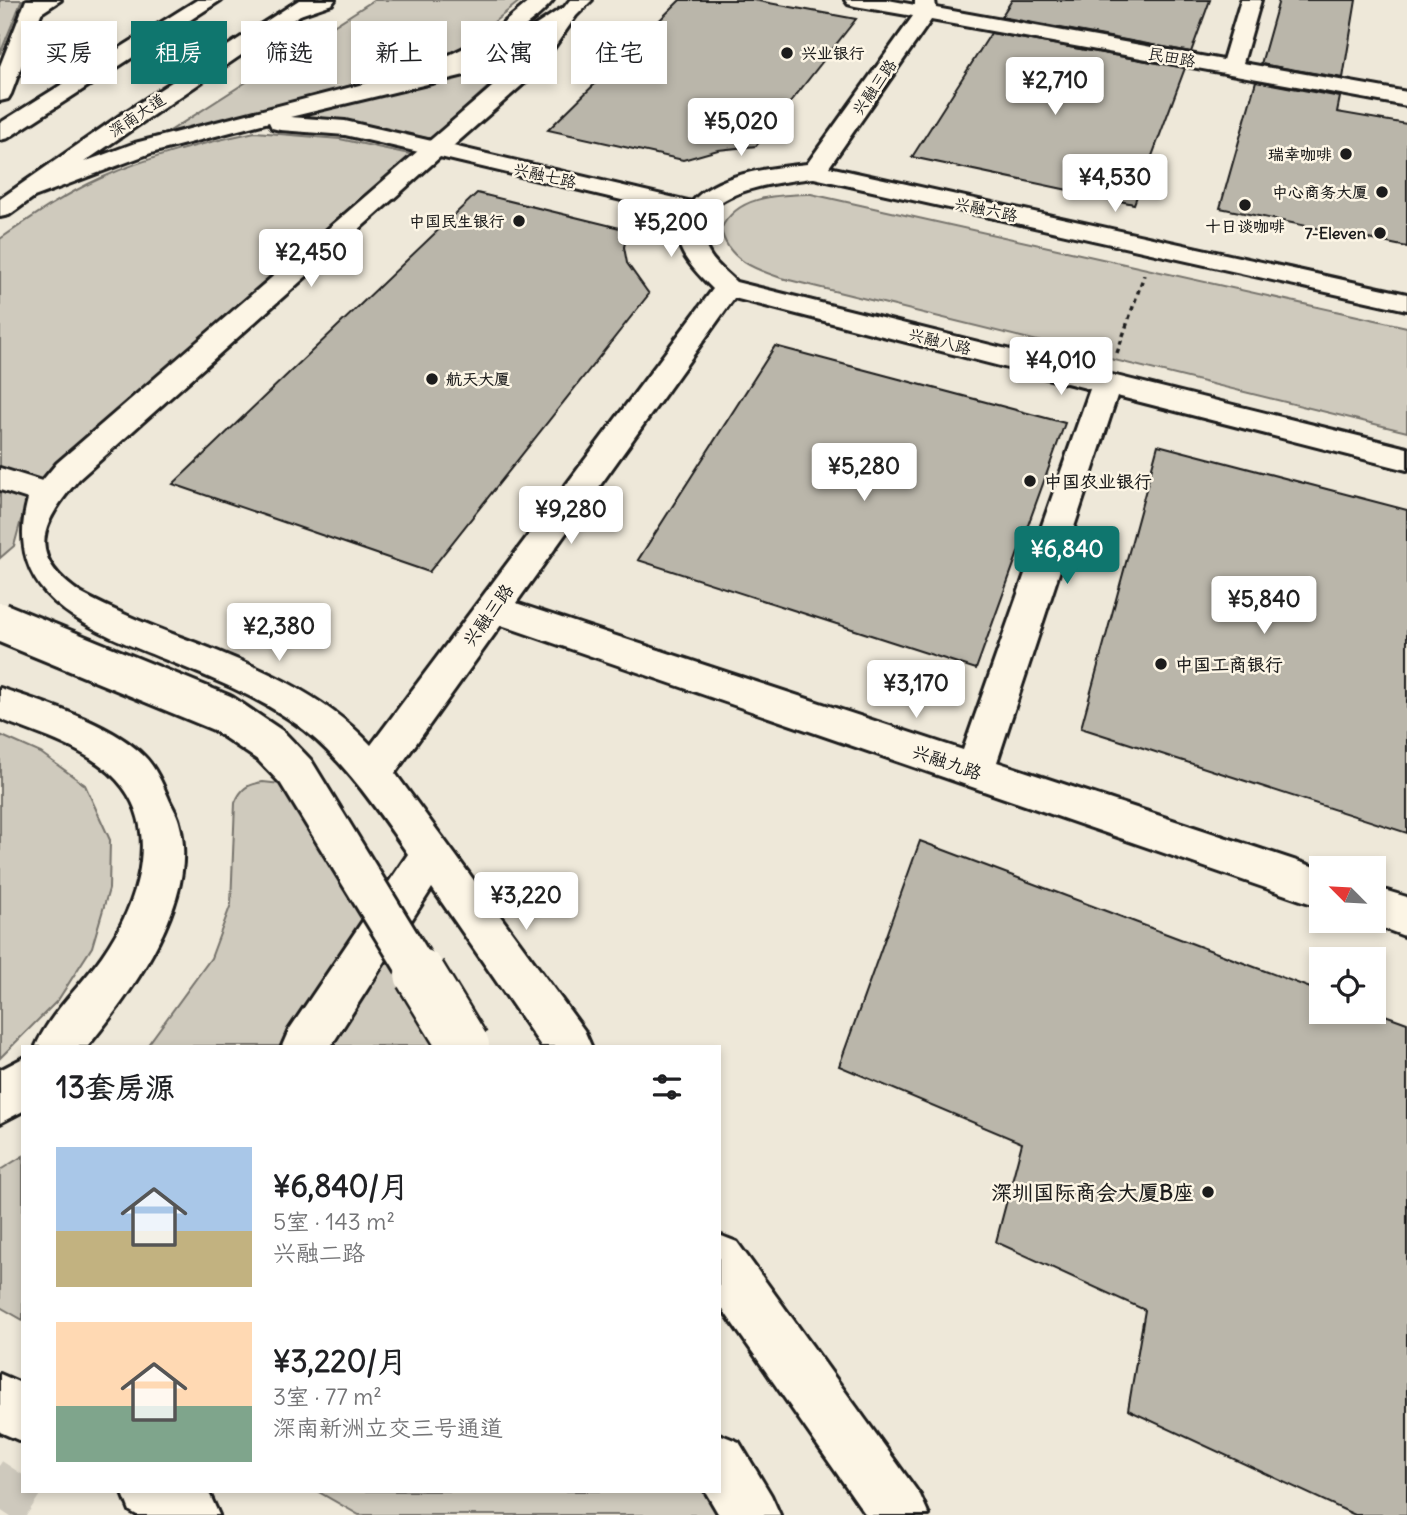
<!DOCTYPE html>
<html lang="zh">
<meta charset="utf-8">
<style>
body{margin:0;font-family:Delius,"LXGW WenKai TC",sans-serif;background:#f2f2f2;color:#202124;height:100vh;display:flex;flex-direction:column;font-size:26px;white-space:nowrap}
*{box-sizing:border-box;margin:0}
p{font-size:23px;color:#757577}
.icon{flex:none;width:38px;height:38px;fill:none;stroke:currentColor;stroke-width:2;stroke-linecap:round;stroke-linejoin:round}
.map{position:relative;flex:1;overflow:hidden}
.side{position:absolute;left:21px;top:1045px;width:700px;height:448px;display:flex;flex-direction:column;background:#fff;border-radius:0px;box-shadow:0 4px 10px #0003}
.side>*{flex:none}
.top-card{position:absolute;left:21px;top:21px;width:700px;height:63px;display:flex;gap:14px}
.needle{width:46px;rotate:294deg}
.tools{position:absolute;left:1309px;top:856px;display:grid;gap:14px}
.tools a{display:grid;place-items:center;width:77px;height:77px;border-radius:0px;background:#fff;box-shadow:0 4px 10px #0003;font-size:35px}
.price{position:absolute;translate:-50% -60px;padding:0 16px;border-radius:7px;background:#fff;color:#222;font-size:23px;line-height:46px;filter:drop-shadow(0 2px 4px #0008)}
.price::after{content:'';position:absolute;left:50%;top:42px;width:21px;height:16px;margin-left:-10px;background:inherit;clip-path:polygon(0 0,100% 0,50% 100%)}
.price.on{background:#0f766e;color:#fff}
ul{padding:0;list-style:none}
li{display:flex;align-items:center;gap:21px;height:175px;padding:0 35px}
li span{display:grid;place-items:center;flex:none;width:196px;height:140px;border-radius:0px;color:#555}
li>.icon{margin-inline-start:auto}
span .icon{width:84px;height:84px;fill:#fffc;stroke-width:1}
li b{font-size:30px}
h2{display:flex;justify-content:space-between;align-items:center;height:84px;padding:0 35px;font-size:30px}
.pill{padding:0 24px;border-radius:0px;background:#fff;box-shadow:0 4px 10px #0003;font-size:24px;line-height:63px}
.pill.on{background:#0f766e;color:#fff}
.map>svg:first-child{display:block}
.green{fill:#cfcabd;stroke:#76736c;stroke-width:2}
.building{fill:#bab6aa;stroke:#1c1c1c;stroke-width:2}
.lines{fill:none;stroke-linecap:round;stroke-linejoin:round}
.minor-tunnel{stroke:#cec9bd;stroke-width:50;stroke-dasharray:50 25;stroke-linecap:butt}
.minor-casing{stroke:#1c1c1c;stroke-width:6}
.major-casing{stroke:#1c1c1c;stroke-width:6}
.path{stroke:#1c1c1c;stroke-width:3.5;stroke-dasharray:4.5 4.5;stroke-linecap:butt}
.minor{fill:#fcf5e5;fill-rule:evenodd}
.major{fill:#fcf5e5;fill-rule:evenodd}
.major-bridge-far1-casing{stroke:#1c1c1c;stroke-width:44;stroke-linecap:butt}
.major-bridge-casing{stroke:#1c1c1c;stroke-width:55;stroke-linecap:butt}
.major-bridge-far1{stroke:#fcf5e5;stroke-width:38}
.major-bridge{stroke:#fcf5e5;stroke-width:50}
.poi-dot{fill:#1c1c1c;stroke:#fcf5e5;stroke-width:2.5}
.labels{text-anchor:middle;dominant-baseline:central;stroke-width:5;stroke-linejoin:round;paint-order:stroke}
.far-poi-label{font-size:16px;font-weight:bold;fill:#1c1c1c;stroke:#fcf5e5;text-anchor:end}
.far-street-label{font-size:16px;fill:#1c1c1c;stroke:#fcf5e5}
.poi-label{font-size:18px;font-weight:bold;fill:#1c1c1c;stroke:#fcf5e5;text-anchor:start}
.street-label{font-size:18px;fill:#1c1c1c;stroke:#fcf5e5}
.near-poi-label{font-size:21px;font-weight:bold;fill:#1c1c1c;stroke:#fcf5e5;text-anchor:end}
</style>
<div class="map">
<svg width="1407" height="1515" viewBox="0 0 1407 1515">
<rect width="100%" height="100%" fill="#eee8d9"/>
<filter id="ink" filterUnits="userSpaceOnUse"><feTurbulence type="fractalNoise" baseFrequency=".0143" numOctaves="2"/><feDisplacementMap in="SourceGraphic" scale="14" xChannelSelector="R" yChannelSelector="G"/><feConvolveMatrix kernelMatrix="1 2 1 2 8 2 1 2 1" color-interpolation-filters="sRGB"/></filter>
<g filter="url(#ink)">
<!-- green -->
<g class="green">
<path d="M0,0H22L0,54Z"/>
<path d="M374,0H521L468,43L448,55L410,69L187,131L176,134L170,131Z"/>
<path d="M519,50L524,51L523,55L431,139L354,122L291,119L288,116Z"/>
<path d="M255,132L340,139L414,155L43,486L21,520L14,546L0,558V239C32,217 65,194 101,178C150,156 203,143 255,132Z"/>
<path d="M811,194L1407,327V432L781,278C754,269 727,259 721,229C737,195 778,195 811,194Z"/>
<path d="M0,735L41,753L85,785L110,840L109,889L92,947L58,1000L0,1058Z"/>
<path d="M263,782L281,784L294,795L452,1046H147L211,958L231,904L235,803C241,788 248,784 263,782Z"/>
<path d="M23,1156V1320L0,1307V1170Z"/>
<path d="M317,1491H717L731,1515H359Z"/>
</g>
<!-- building -->
<g class="building">
<path d="M680,0H753L856,19L756,146L718,150L683,160L548,130Z"/>
<path d="M1012,0H1210L1191,52L1001,17Z"/>
<path d="M1279,0H1356L1343,78L1261,64Z"/>
<path d="M991,33L1185,68L1134,204L912,157Z"/>
<path d="M1256,81L1340,97L1337,112L1407,124V247L1220,208Z"/>
<path d="M477,193L628,230L624,247L627,263L649,294L429,572L173,484Z"/>
<path d="M775,346L1065,423L976,669L638,560Z"/>
<path d="M1158,445L1407,510V833L1081,728Z"/>
<path d="M920,841L1321,992V1012L1374,1011L1407,1023V1515H1355L1128,1410L1145,1310L996,1242L1022,1143L839,1066Z"/>
</g>
<g class="lines">
<!-- minor-tunnel -->
<path class="minor-tunnel" d="M0,1510L23,1475"/>
<!-- minor casing -->
<g class="minor-casing">
<g id="minor">
<path d="M36,0H61L38,15H24L21,11Z"/>
<path d="M306,0H335L332,4L297,16L290,14L287,10L290,6Z"/>
<path d="M531,0H553C533,28 432,93 398,85L395,80L398,75L445,57L487,37Z"/>
<path d="M570,0H592L576,16L537,72L453,146L692,202C718,173 770,168 807,164L913,16L855,6L848,4L845,0H888L915,5V0H935L936,8L1223,60L1241,0H1261L1243,63L1407,92V106L931,20L829,167L1407,294V310L814,178C775,182 674,194 710,255C716,265 728,274 736,282L1407,448V470L1117,396L997,762L1321,869V907L501,625L395,773L584,1030L591,1046H541L432,888L331,1046H282L289,1030L408,854C374,805 339,752 289,719C250,693 206,676 164,659C94,630 0,600 28,499L0,490V468L42,481L57,463L521,62ZM440,157L681,214C668,245 692,268 713,289L371,745C293,662 179,646 82,594C25,556 40,524 79,479ZM734,298L1090,389L963,750L516,603Z"/>
<path d="M1374,887L1407,897V937L1361,920H1374Z"/>
<path d="M719,1235L737,1242L920,1495L929,1515H866L719,1304Z"/>
</g>
</g>
<!-- major casing -->
<g class="major-casing">
<g id="major">
<path d="M26,0H46L11,94L8,99L0,101V66Z"/>
<path d="M197,0H221L8,138L0,140V123Z"/>
<path d="M299,0H322L84,162L135,143L406,73L459,63L503,47L562,8H576L579,12L517,55L473,73L290,117L345,121L436,142L444,144L448,149L444,154L436,156L345,135L280,130L272,128L269,122L151,153L34,197L9,215L0,217V199L122,114Z"/>
<path d="M0,688C44,703 111,723 144,756C155,767 162,783 168,797C171,805 177,813 179,822C201,898 133,991 88,1046H36C50,1013 81,986 102,956C136,908 164,831 117,780C88,748 39,735 0,719Z"/>
<path d="M23,1058V1111L0,1123V1070Z"/>
<path d="M0,1374L23,1384V1442L0,1432Z"/>
<path d="M719,1434L739,1442L771,1495L780,1515H719L705,1491H719Z"/>
<path d="M122,1491H204L210,1495L219,1515H137L130,1511Z"/>
</g>
</g>
<!-- path -->
<path class="path" d="M1117,353L1144,275"/>
<!-- minor -->
<use href="#minor" class="minor"/>
<!-- major -->
<use href="#major" class="major"/>
<!-- major-bridge-far1 casing -->
<g class="major-bridge-far1-casing">
<path id="major-bridge-far1" d="M0,622L222,713L271,746L296,772L421,976"/>
</g>
<!-- major-bridge casing -->
<g class="major-bridge-casing">
<path id="major-bridge" d="M420,974L464,1046"/>
</g>
<!-- major-bridge-far1 -->
<use href="#major-bridge-far1" class="major-bridge-far1"/>
<!-- major-bridge -->
<use href="#major-bridge" class="major-bridge"/>
</g>
</g>
<!-- markers -->
<g class="poi-dot">
<circle cx="787" cy="53" r="7"/>
<circle cx="1346" cy="154" r="7"/>
<circle cx="1382" cy="192" r="7"/>
<circle cx="1245" cy="205" r="7"/>
<circle cx="519" cy="221" r="7"/>
<circle cx="1380" cy="233" r="7"/>
<circle cx="432" cy="379" r="7"/>
<circle cx="1030" cy="481" r="7"/>
<circle cx="1161" cy="664" r="7"/>
<circle cx="1208" cy="1192" r="7"/>
</g>
<g class="labels">
<!-- far-poi labels -->
<g class="far-poi-label">
<text x="801" y="53" text-anchor="start">兴业银行</text>
<text x="1332" y="154">瑞幸咖啡</text>
<text x="1368" y="192">中心商务大厦</text>
<text x="505" y="221">中国民生银行</text>
<text x="1245" y="226" text-anchor="middle">十日谈咖啡</text>
<text x="1366" y="233">7-Eleven</text>
<text x="446" y="379" text-anchor="start">航天大厦</text>
</g>
<!-- far-street labels -->
<g class="far-street-label">
<text transform="translate(1172 57) rotate(10)">民田路</text>
<text transform="translate(874 87) rotate(-55)">兴融三路</text>
<text transform="translate(137 115) rotate(-34)">深南大道</text>
<text transform="translate(545 175) rotate(13)">兴融七路</text>
<text transform="translate(986 209) rotate(12)">兴融六路</text>
<text transform="translate(940 341) rotate(14)">兴融八路</text>
</g>
<!-- poi labels -->
<g class="poi-label">
<text x="1044" y="481">中国农业银行</text>
<text x="1175" y="664">中国工商银行</text>
</g>
<!-- street labels -->
<g class="street-label">
<text transform="translate(488 615) rotate(-54)">兴融三路</text>
<text transform="translate(947 762) rotate(19)">兴融九路</text>
</g>
<!-- near-poi labels -->
<g class="near-poi-label">
<text x="1194" y="1192">深圳国际商会大厦B座</text>
</g>
</g>
</svg>
<div class="tools">
<a><svg class="needle" viewBox="-14 -14 28 28"><path d="M0-13l5 13h-10z" fill="#e53935"/><path d="M0 13l5-13h-10z" fill="#757577"/></svg></a>
<a><svg class="icon" aria-label="locate" viewBox="0 0 24 24"><circle cx="12" cy="12" r="6"/><path d="M12 2v4M12 18v4M2 12h4M18 12h4"/></svg></a>
</div>
<b class="price" style="left:1055px;top:117px">¥2,710</b>
<b class="price" style="left:741px;top:158px">¥5,020</b>
<b class="price" style="left:1115px;top:214px">¥4,530</b>
<b class="price" style="left:671px;top:259px">¥5,200</b>
<b class="price" style="left:311px;top:289px">¥2,450</b>
<b class="price" style="left:1061px;top:397px">¥4,010</b>
<b class="price" style="left:864px;top:503px">¥5,280</b>
<b class="price" style="left:571px;top:546px">¥9,280</b>
<b class="price on" style="left:1067px;top:586px">¥6,840</b>
<b class="price" style="left:1264px;top:636px">¥5,840</b>
<b class="price" style="left:279px;top:663px">¥2,380</b>
<b class="price" style="left:916px;top:720px">¥3,170</b>
<b class="price" style="left:526px;top:932px">¥3,220</b>
<div class="top-card">
<a class="pill">买房</a>
<a class="pill on">租房</a>
<a class="pill">筛选</a>
<a class="pill">新上</a>
<a class="pill">公寓</a>
<a class="pill">住宅</a>
</div>
<section class="side">
<h2>13套房源<svg class="icon" aria-label="filters" viewBox="0 0 24 24"><path d="M4 7h16M4 17h16"/><circle cx="9" cy="7" r="2"/><circle cx="15" cy="17" r="2"/></svg></h2>
<ul>
<li><span style="background:linear-gradient(#a9c7e8 60%,#c2b280 0)"><svg class="icon" aria-label="home" viewBox="0 0 24 24"><path d="M3 11l9-7 9 7M6 9v11h12V9"/></svg></span><div><b>¥6,840/月</b><p>5室 · 143 m²</p><p>兴融二路</p></div></li>
<li><span style="background:linear-gradient(#ffd9b3 60%,#7fa58c 0)"><svg class="icon" aria-label="home" viewBox="0 0 24 24"><path d="M3 11l9-7 9 7M6 9v11h12V9"/></svg></span><div><b>¥3,220/月</b><p>3室 · 77 m²</p><p>深南新洲立交三号通道</p></div></li>
</ul>
</section>
</div>
